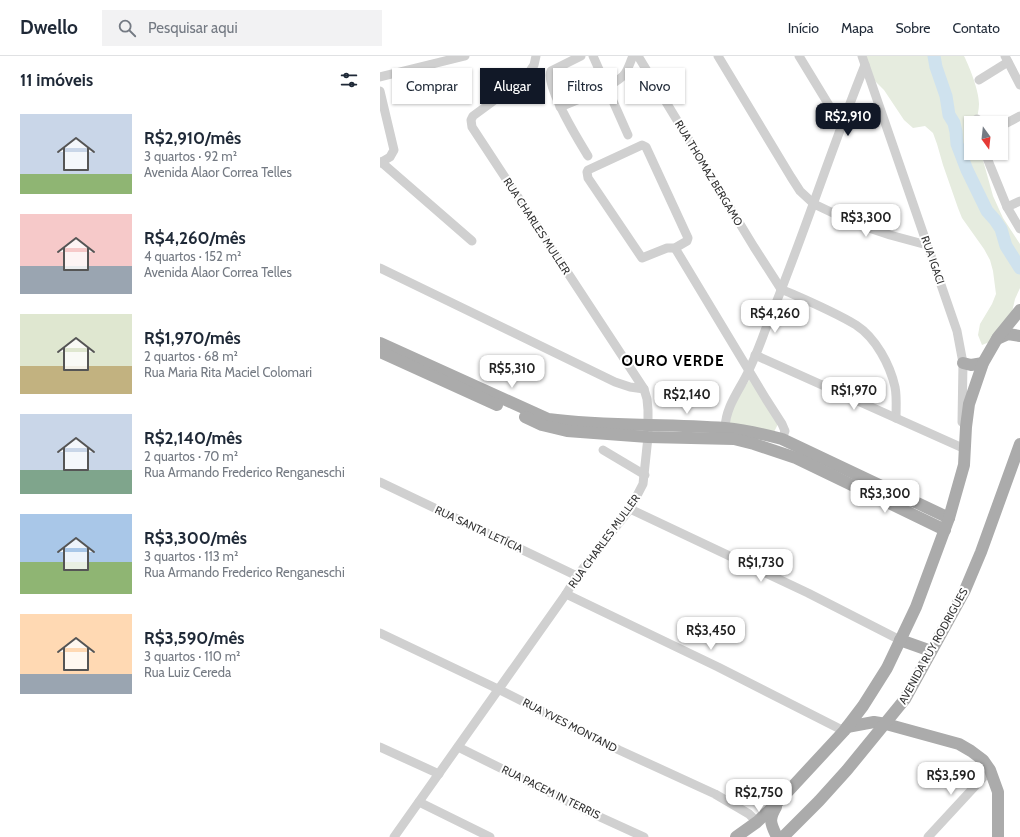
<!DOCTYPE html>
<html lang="pt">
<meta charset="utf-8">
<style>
body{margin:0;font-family:Cabin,sans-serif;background:#f2f2f3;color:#1f2937;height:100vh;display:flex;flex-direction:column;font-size:15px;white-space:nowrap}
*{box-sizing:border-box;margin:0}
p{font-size:13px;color:#747a83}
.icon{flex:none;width:22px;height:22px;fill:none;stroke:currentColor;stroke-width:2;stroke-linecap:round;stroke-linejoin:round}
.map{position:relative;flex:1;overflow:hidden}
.panel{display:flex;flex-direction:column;background:#fff;width:380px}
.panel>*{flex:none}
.banner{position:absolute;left:12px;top:12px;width:380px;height:36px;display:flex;gap:8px}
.needle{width:26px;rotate:165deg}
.tools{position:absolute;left:584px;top:60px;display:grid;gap:8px}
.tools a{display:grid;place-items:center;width:44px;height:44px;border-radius:0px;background:#fff;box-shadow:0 1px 3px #0004;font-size:20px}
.price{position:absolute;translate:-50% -34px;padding:0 9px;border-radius:8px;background:#fff;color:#222;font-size:13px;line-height:26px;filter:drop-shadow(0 1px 2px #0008)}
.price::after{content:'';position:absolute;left:50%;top:24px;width:12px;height:9px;margin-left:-6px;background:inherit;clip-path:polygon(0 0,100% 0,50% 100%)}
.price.active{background:#111827;color:#fff}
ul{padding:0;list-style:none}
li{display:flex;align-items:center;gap:12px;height:100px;padding:0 20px}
li span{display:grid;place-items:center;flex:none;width:112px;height:80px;border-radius:0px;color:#555}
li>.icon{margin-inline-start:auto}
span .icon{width:48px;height:48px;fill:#fffc;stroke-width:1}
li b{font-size:17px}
h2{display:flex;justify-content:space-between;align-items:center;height:48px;padding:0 20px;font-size:17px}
.pill{padding:0 14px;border-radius:0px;background:#fff;box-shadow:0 1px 3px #0004;font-size:14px;line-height:36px}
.pill.active{background:#111827;color:#fff}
header{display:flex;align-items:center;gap:24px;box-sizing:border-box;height:56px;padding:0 20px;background:#fff;border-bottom:1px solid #e0e1e3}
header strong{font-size:19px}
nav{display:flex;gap:22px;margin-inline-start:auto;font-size:14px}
.search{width:280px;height:36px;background:#f2f2f3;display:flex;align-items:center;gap:10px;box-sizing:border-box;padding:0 14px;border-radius:0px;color:#747a83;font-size:15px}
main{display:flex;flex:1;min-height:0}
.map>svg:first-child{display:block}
.green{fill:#e6ecdf}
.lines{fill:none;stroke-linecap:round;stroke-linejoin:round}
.river{stroke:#cfe2ee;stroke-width:13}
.minor{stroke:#d0d0d0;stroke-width:9}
.major{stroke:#ababab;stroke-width:12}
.labels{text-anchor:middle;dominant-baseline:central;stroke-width:4;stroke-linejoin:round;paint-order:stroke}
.street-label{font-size:11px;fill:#333;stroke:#fff}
.district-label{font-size:15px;font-weight:bold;letter-spacing:1px;fill:#000;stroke:#fff}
</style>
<header>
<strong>Dwello</strong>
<div class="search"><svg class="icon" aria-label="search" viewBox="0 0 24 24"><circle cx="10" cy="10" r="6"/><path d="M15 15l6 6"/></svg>Pesquisar aqui</div>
<nav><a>Início</a><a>Mapa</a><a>Sobre</a><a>Contato</a></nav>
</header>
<main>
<section class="panel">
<h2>11 imóveis<svg class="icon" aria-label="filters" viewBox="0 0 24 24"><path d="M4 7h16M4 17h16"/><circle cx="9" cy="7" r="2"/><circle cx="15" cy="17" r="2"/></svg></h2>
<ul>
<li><span style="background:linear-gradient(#c9d6e8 75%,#8fb573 0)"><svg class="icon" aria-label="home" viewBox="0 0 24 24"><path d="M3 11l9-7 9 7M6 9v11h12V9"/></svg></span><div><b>R$2,910/mês</b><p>3 quartos · 92 m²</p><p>Avenida Alaor Correa Telles</p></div></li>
<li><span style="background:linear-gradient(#f6c9c9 65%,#9aa5b1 0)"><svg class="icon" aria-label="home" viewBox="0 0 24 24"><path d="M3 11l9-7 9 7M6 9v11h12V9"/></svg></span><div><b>R$4,260/mês</b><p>4 quartos · 152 m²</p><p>Avenida Alaor Correa Telles</p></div></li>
<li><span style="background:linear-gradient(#dfe7d0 65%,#c2b280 0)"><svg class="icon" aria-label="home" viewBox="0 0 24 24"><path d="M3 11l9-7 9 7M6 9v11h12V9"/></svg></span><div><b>R$1,970/mês</b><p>2 quartos · 68 m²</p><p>Rua Maria Rita Maciel Colomari</p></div></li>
<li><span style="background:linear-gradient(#c9d6e8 70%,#7fa58c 0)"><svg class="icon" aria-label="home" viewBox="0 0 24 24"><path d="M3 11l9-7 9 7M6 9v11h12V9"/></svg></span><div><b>R$2,140/mês</b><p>2 quartos · 70 m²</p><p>Rua Armando Frederico Renganeschi</p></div></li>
<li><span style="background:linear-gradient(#a9c7e8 60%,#8fb573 0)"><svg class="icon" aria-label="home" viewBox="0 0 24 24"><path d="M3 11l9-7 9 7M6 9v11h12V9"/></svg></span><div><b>R$3,300/mês</b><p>3 quartos · 113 m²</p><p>Rua Armando Frederico Renganeschi</p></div></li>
<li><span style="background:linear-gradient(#ffd9b3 75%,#9aa5b1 0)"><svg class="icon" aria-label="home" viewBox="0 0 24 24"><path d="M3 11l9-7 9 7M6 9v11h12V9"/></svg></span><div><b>R$3,590/mês</b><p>3 quartos · 110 m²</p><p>Rua Luiz Cereda</p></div></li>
</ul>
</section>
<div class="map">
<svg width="640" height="781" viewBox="0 0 640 781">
<rect width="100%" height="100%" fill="#fff"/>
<!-- green -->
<g class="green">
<path d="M485,0H584C590,12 599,35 599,48C599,54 597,61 596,67H591V97H601L613,140L623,162L640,188V232L635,243L632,256L612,285L602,289L598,279L600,268L612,248L616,238L613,215L610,204L604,193L582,162L578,152L563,109L557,88L553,77L545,70L533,72L524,64L504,34L494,24Z"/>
<path d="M370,323L398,364L397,370L394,376L349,370L353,348Z"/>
</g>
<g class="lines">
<!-- river -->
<path class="river" d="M554,0L556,11L566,40L569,59L574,67L576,76L577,88L587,114L607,155L615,164L621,173L626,190L640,212"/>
<!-- minor -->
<g class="minor">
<path d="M201,0L171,15C163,27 200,87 208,100"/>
<path d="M213,0L248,79"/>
<path d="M258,0L374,191L401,233"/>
<path d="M338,0L411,121L420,135L434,148L474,167L510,179L547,189"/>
<path d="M419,0L461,69"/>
<path d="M482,0L577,275L583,307L582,366"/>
<path d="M625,0L640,29"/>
<path d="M0,21L85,0"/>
<path d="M599,24L628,6"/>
<path d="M0,35L14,94L10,101L0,107"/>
<path d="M180,51C198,43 229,33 243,20C248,15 250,6 253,0"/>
<path d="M597,63V67"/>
<path d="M621,70L640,60"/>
<path d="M262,89L266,91L308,182L307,185L295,192H287L262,202L208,122L207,116L208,114Z"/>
<path d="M605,97L627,151L640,173"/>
<path d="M1,106L92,185"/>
<path d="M627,151L640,145"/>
<path d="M295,192L386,343L402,368L405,375L402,383"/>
<path d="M0,212L235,326L250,331L264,333"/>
<path d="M401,233C426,244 453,255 476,269C496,282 510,309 515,331C517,341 516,352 516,362"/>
<path d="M375,299L585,393"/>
<path d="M345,372C346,349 360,334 369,314C375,301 381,286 386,272C422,185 450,96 485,9"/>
<path d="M223,394L265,419"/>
<path d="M0,426L197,520"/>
<path d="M250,453L428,537L520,584"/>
<path d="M186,538L338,611L464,675"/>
<path d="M0,577L118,633L239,694L335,738L369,758L377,766"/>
<path d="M0,691L59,718"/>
<path d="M78,691L209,756L264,781"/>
<path d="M39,746L110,781"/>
<path d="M14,781L186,538L197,520L250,453L263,428L268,381V354L267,343L264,333L92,71L91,64L93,60L146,21L154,9L156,0"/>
<path d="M548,781L610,714"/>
</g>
<!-- major -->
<g class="major">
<path d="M617,283L628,278L640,280"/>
<path d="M0,287L168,363C227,371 286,367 345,372C364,374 383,378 402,383L569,462"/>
<path d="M0,296L117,349"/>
<path d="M583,307L591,309L603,307"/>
<path d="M145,361L162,369L187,375L268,381L354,383L374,388L416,402L565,474"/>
<path d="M520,584L551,595"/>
<path d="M467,671L494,666L506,668L579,688L591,695L603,704L610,714L618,736V781"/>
<path d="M396,751C388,764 391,768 397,781"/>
<path d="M356,781L377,766L401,743L464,675L483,650L507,612L536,551L569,462L584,409L586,371L589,348L603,307L618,281L640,254"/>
<path d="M403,781L439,745L467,714L525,643L585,534L601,496L640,388"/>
</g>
</g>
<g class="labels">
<!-- street labels -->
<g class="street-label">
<text transform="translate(329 117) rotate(59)">RUA THOMAZ BERGAMO</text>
<text transform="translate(157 170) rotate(57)">RUA CHARLES MULLER</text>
<text transform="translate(553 204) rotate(71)">RUA IGACI</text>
<text transform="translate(99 473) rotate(25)">RUA SANTA LETÍCIA</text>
<text transform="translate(224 485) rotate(-54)">RUA CHARLES MULLER</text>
<text transform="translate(553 590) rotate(-61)">AVENIDA RUY RODRIGUES</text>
<text transform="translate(190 669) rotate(27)">RUA YVES MONTAND</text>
<text transform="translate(171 736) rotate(26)">RUA PACEM IN TERRIS</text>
</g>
<!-- district labels -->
<g class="district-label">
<text x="293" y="305">OURO VERDE</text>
</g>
</g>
</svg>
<div class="tools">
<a><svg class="needle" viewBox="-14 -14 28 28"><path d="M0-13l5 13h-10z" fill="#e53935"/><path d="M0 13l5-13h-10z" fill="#747a83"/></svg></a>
</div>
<b class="price active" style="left:468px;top:81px">R$2,910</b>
<b class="price" style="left:486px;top:182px">R$3,300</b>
<b class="price" style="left:395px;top:278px">R$4,260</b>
<b class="price" style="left:132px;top:333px">R$5,310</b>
<b class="price" style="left:474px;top:355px">R$1,970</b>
<b class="price" style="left:307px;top:359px">R$2,140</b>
<b class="price" style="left:505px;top:458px">R$3,300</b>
<b class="price" style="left:381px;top:527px">R$1,730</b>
<b class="price" style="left:331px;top:595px">R$3,450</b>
<b class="price" style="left:571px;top:740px">R$3,590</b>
<b class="price" style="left:379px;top:757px">R$2,750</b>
<div class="banner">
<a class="pill">Comprar</a>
<a class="pill active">Alugar</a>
<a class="pill">Filtros</a>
<a class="pill">Novo</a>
</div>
</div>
</main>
